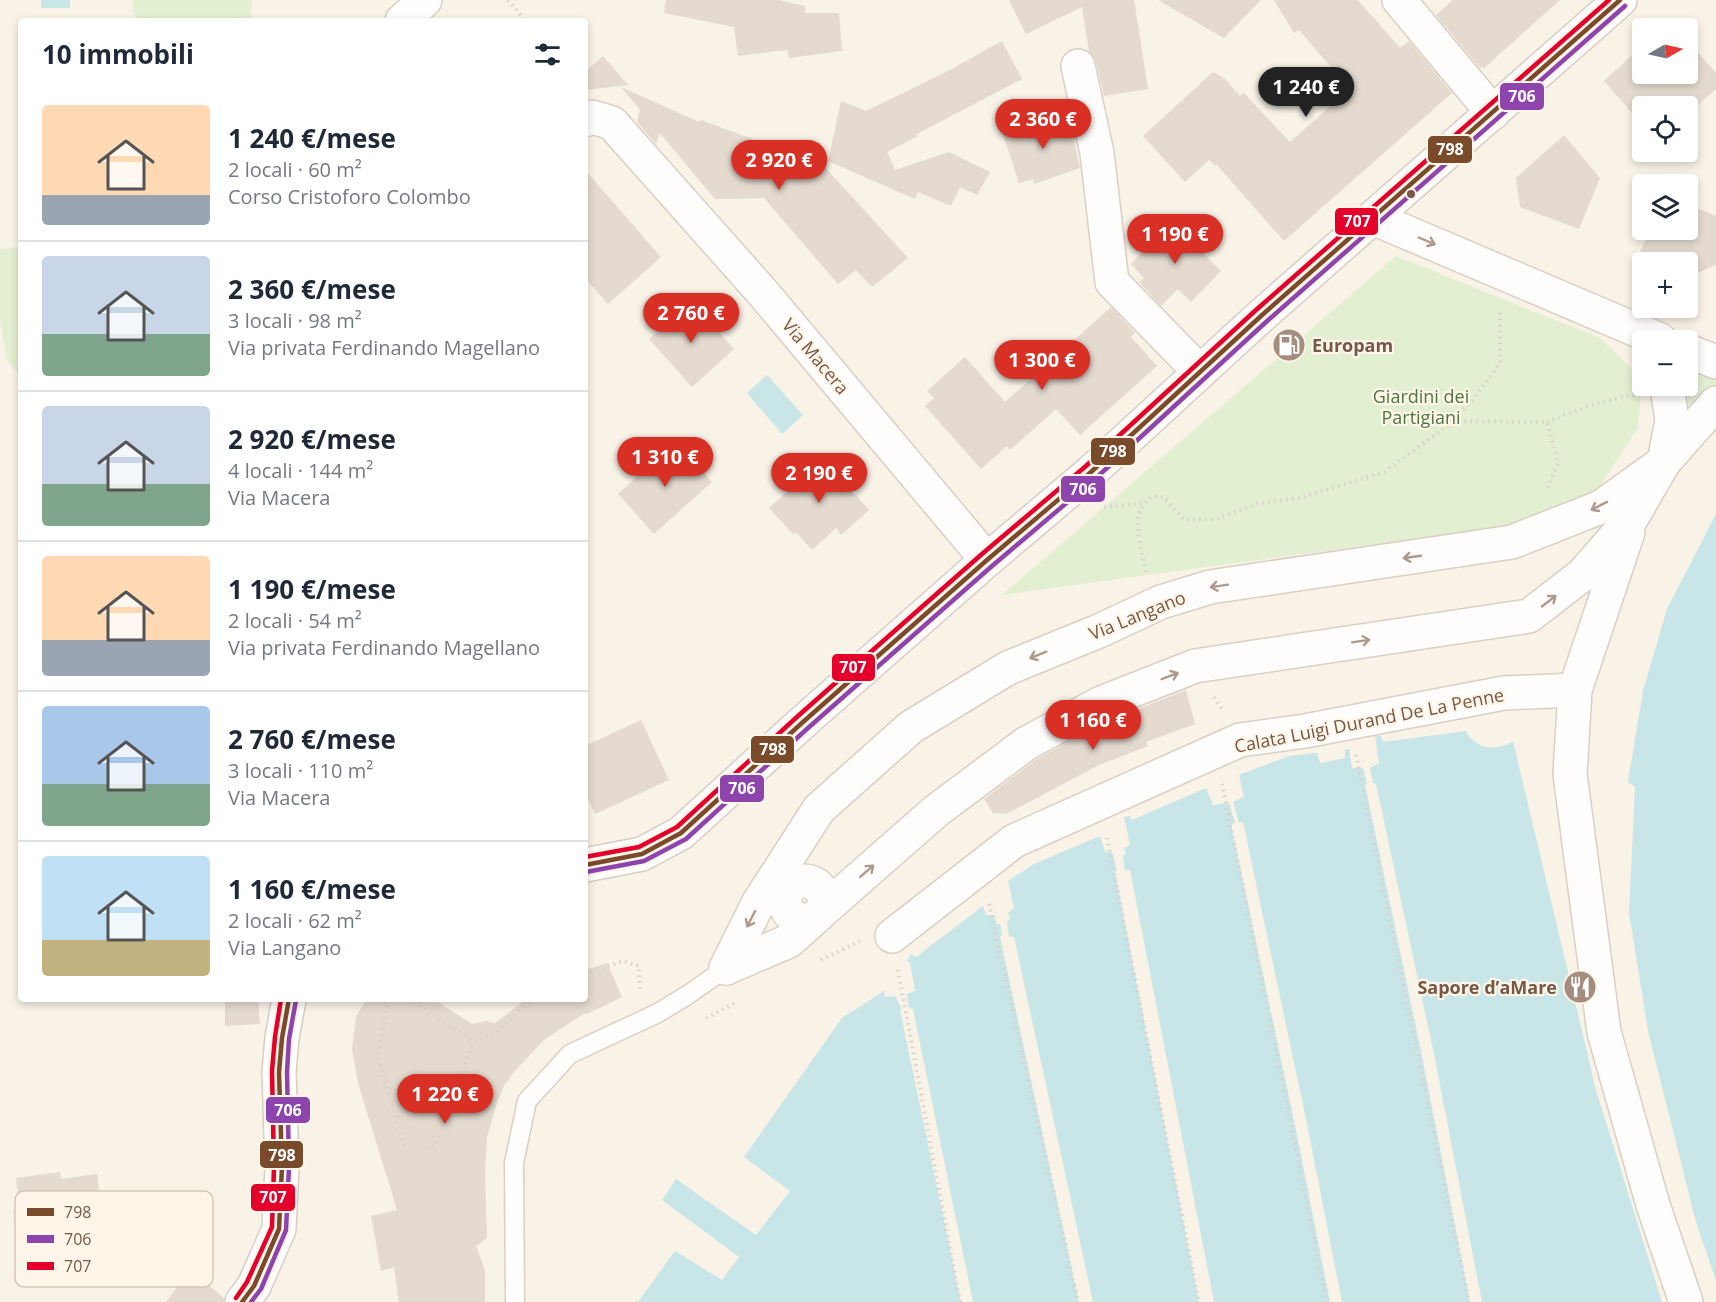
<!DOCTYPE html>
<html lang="it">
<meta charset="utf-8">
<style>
body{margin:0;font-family:"Open Sans",sans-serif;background:#f2f2f3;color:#1f2937;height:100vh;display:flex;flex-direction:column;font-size:22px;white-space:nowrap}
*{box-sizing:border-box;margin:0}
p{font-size:20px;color:#747a83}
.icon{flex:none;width:33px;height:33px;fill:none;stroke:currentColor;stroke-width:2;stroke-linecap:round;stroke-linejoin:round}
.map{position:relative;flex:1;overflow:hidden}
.details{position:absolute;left:18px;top:18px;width:570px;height:984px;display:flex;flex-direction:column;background:#fff;border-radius:6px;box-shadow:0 3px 9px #0003}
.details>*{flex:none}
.needle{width:39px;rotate:81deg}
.tools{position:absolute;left:1632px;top:18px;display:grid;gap:12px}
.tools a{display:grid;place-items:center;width:66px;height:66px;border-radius:6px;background:#fff;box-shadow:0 3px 9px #0003;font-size:30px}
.price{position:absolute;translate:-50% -51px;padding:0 14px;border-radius:21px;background:#d93025;color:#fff;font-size:20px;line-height:39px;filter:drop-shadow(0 2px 3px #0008)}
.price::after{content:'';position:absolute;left:50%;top:36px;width:18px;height:14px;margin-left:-9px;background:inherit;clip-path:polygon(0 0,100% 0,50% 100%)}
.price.active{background:#222;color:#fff}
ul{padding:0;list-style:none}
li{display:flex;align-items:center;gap:18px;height:150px;padding:0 24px}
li+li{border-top:2px solid #e0e1e3}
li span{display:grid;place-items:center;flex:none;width:168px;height:120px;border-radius:6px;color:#555}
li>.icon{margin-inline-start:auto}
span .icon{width:72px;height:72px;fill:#fffc;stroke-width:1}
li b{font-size:26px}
h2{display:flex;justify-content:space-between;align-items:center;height:72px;padding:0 24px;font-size:26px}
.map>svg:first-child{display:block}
.green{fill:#e3efd1}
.water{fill:#c8e6e8}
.building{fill:#e4dacf}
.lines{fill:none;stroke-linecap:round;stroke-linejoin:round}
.lane-casing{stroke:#d9cfc5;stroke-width:21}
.street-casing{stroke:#d9cfc5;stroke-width:36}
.secondary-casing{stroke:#d8cdc4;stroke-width:36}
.path{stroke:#dad1cb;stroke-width:4;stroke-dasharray:1.5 4.5;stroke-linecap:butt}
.lane{stroke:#fefdfb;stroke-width:18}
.street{stroke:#fefdfb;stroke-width:33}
.secondary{stroke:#fefdfb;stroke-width:33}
.bus-1-casing{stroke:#fff6e9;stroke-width:9}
.bus-2-casing{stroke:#fff6e9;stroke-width:9}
.bus-3-casing{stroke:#fff6e9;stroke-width:9}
.bus-1{stroke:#7a4b2a;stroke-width:4.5}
.bus-2{stroke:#8e44ad;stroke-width:4.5}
.bus-3{stroke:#e4002b;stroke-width:4.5}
.oneway{stroke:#ad998e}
.bus-dot{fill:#775746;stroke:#fff6e9;stroke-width:2}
.labels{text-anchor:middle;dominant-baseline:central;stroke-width:4.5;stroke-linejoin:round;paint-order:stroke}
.poi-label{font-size:18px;font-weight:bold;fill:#775746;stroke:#fff6e9;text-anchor:start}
.street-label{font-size:18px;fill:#775746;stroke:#fff6e9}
.park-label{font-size:18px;fill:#4c783b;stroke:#fff6e9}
.key{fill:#fff6e9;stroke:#d6c6b8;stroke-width:1.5}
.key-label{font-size:16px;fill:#775746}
.line-badge{stroke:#fff6e9;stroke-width:2}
.badge-label{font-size:16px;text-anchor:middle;font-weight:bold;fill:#fff}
</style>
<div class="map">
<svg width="1716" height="1302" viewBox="0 0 1716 1302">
<rect width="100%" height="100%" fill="#f8f2e7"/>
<!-- green -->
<g class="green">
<path d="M132,0H252L251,21H136Z"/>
<path d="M21,247V377L7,360L0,319V249Z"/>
<path d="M1396,256L1600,338L1642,379L1638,428L1580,516L1002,595Z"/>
<path d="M1688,364L1716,376V386L1686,424L1682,386H1688Z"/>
</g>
<!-- water -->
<g class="water">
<rect x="41" y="0" width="29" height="8"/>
<path d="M767,375L803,415L782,434L747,393Z"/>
<path d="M1716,514V1281L1696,1222L1648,1031L1629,912L1635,787L1628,782L1643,691L1667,609Z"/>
<path d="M1466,731C1474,749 1498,752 1513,741L1596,1090L1662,1302H1482L1435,1059L1376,784L1373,783L1370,768L1379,763L1375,736H1381L1383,742Z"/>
<path d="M1349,749L1352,768H1363L1367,784H1365L1421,1051L1470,1302H1342L1307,1124L1243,822L1239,823L1233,802L1244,797L1239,775L1289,756L1317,753L1320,763L1345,758V750Z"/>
<path d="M1206,788L1213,805L1229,803L1235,823L1231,824L1295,1125L1330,1302H1214L1130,870H1125L1123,857L1126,853L1124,848L1130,845L1124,817L1130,816L1132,820Z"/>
<path d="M1100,836L1105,852H1112L1117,870L1115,872L1199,1302H1093L1014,937L1009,936L1007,922L1010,918L1008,913L1014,908L1008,881L1034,864Z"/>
<path d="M983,906L986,915H995L996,923L1000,924L1002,935L1000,937L1079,1302H973L913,1009L909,1008L907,994L915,991L910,963L907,961L911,954L916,957Z"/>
<path d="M884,991L885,997L895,996L902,1009L900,1010L961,1302H638L675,1251L722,1280L739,1257L662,1200L676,1179L756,1235L790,1191L744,1157L842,1018Z"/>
</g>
<!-- building -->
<g class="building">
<path d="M666,0H779L805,6V13H839L842,51L789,58L787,50L738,56L734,27L664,13Z"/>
<path d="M1009,0H1134L1148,89L1104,96L1096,62L1089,51L1082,7L1026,34Z"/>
<path d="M1158,0H1261L1224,38Z"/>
<path d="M1274,0H1358L1400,48L1409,41L1452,93L1284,241L1216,164L1215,166L1209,160L1185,182L1143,136L1213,72L1224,78L1240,96L1243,92L1290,142L1350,89L1299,30L1294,33Z"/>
<path d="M1453,0H1560L1484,68L1482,67L1480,68L1436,15Z"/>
<path d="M1002,41L1022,79L915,135L918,136L887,152L895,170L949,152L990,172L977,195L960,187L951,206L918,192L915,199L828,161L841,101L866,111L948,71Z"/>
<path d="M1688,41L1716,73V89L1688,114V106H1642V124L1604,81L1642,46V74H1688Z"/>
<path d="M603,56L628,85L585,90V72Z"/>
<path d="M621,87L699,122L701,120L823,165L908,258L872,287L856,270L838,284L764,198L715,199L660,133L656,144L637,122L640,110Z"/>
<path d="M1068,113L1080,168L1034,184L1033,179L1019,183L1003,134Z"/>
<path d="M1564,135L1600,178L1579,229L1520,207L1516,178Z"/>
<path d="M585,170L661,257L608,304L585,278Z"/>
<path d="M1688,204L1716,216V265L1695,274L1688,271V262H1667L1640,252L1650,230H1688Z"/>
<path d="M1175,218L1206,250L1203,253L1221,271L1191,302L1178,289L1161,306L1139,282L1144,278L1131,264Z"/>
<path d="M690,301L734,349L692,387L649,339Z"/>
<path d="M1111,307L1135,333L1131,337L1157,366L1080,435L1056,409L1010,450L1007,446L981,469L925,406L934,398L927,391L965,357L1005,402Z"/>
<path d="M675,442L712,482L654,534L618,494Z"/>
<path d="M820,455L869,510L841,535L836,528L812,550L796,532L794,535L769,508L795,485L791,481Z"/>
<path d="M1186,690L1195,724L1146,742L1148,746L1099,765L1012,811L1005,814L993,813L984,799L1037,759L1073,739L1123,715Z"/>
<path d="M641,720L669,780L595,814L585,792V746Z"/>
<path d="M607,963L622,997L585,1015V1013L545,1039L515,1071L504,1086L497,1103L487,1137L485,1175L487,1238L476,1246L485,1270V1302H399L394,1267L381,1271L371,1216L397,1210L358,1083L352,1050L356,1016L367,999H433L472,1024L487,1021L495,1023L526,999H585V970Z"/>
<path d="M225,999H258L260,1024L225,1026Z"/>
<path d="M60,1172L61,1179L97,1174L101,1205L73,1209L80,1263L22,1271L13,1210L20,1209L16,1178Z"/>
<path d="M190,1270L224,1298V1302H166Z"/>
</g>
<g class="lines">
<!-- lane casing -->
<g class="lane-casing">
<path id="lane" d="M515,1302L514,1163L527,1101L570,1054L658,1013L689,994L726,968"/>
</g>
<!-- street casing -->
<g class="street-casing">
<g id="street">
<path d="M1399,0L1493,113"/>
<path d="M402,21L425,0"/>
<path d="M1078,66L1097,153L1112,282L1200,372"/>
<path d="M585,120L592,117L612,123L764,294L987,560"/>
<path d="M1373,218L1660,340"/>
<path d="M1688,351L1716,362"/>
<path d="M1628,532L1575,690L1570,774L1604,1032L1653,1205L1686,1302"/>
<path d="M823,910C832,879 791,870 785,897C784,903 786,910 791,915C797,921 805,921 813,919L936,811L1027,743L1101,703L1195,666L1529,616L1582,575L1631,519L1664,462L1716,403"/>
<path d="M892,936L1014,841L1240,740L1305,731L1504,693L1575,690"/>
<path d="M726,968L759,902L819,809L911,727L1008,668L1099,631L1161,602L1210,587L1512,542L1601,507L1664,462L1672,421L1667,386"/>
<path d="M726,968L789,941L818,915"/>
</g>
</g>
<!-- secondary casing -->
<g class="secondary-casing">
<g id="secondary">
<path d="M585,865L642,854L681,833L803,722L987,560L1091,472L1261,316L1620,0"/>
<path d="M242,1302L254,1286L279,1229L282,1167L279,1072L282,1038L289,999"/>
</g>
</g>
<!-- path -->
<g class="path">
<path d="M508,0L526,21"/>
<path d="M1547,422L1588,406L1635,394"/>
<path d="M1446,426L1472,401L1500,363V310"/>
<path d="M1104,507L1144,503"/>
<path d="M1146,572C1143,557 1135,530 1139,515C1140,507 1147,501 1153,496L1163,497L1185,520L1217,519L1259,503L1300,498L1384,472L1446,427L1467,421L1547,422L1558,463L1547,490"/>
<path d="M1214,697L1223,711"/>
<path d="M1356,755L1469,1302"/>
<path d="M1222,784L1327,1302"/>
<path d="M1107,838L1199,1302"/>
<path d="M989,904L1078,1302"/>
<path d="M821,960L860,941"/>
<path d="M898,970L960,1302"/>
<path d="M585,973L624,961L639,966L640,989L644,988"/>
<path d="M388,999L378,1058L403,1143L423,1151L436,1144L473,1041"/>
<path d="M409,999L473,1041L495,1033L532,999"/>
<path d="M706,1018L737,1002"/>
</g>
<!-- lane -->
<use href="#lane" class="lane"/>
<!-- street -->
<use href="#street" class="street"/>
<!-- secondary -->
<use href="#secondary" class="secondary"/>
<!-- bus-1 casing -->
<g class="bus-1-casing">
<g id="bus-1">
<path d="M585,865L642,854L681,833L803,722L987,560L1091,472L1261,316L1620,0"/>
<path d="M242,1302L254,1286L279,1229L282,1167L279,1072L282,1038L289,999"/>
</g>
</g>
<!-- bus-2 casing -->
<g class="bus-2-casing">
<g id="bus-2">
<path d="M586,872L644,861L686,839L808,728L992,566L1096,478L1266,322L1625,6"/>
<path d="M251,1302L261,1289L286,1230L289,1167L287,1072L289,1039L296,1000"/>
</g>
</g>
<!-- bus-3 casing -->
<g class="bus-3-casing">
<g id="bus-3">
<path d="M585,857L639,847L677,827L798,716L982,554L1086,466L1256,310L1609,0"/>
<path d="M236,1298L247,1282L272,1227L274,1167L272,1071L275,1037L281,999"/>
</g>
</g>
<!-- bus-1 -->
<use href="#bus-1" class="bus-1"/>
<!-- bus-2 -->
<use href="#bus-2" class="bus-2"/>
<!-- bus-3 -->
<use href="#bus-3" class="bus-3"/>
</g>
<!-- one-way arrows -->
<defs><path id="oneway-shaft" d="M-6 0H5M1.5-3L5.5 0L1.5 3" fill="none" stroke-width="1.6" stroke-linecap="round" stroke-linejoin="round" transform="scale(1.5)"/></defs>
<g class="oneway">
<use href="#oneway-shaft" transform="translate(1427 241) rotate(23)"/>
<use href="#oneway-shaft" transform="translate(1599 506) rotate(153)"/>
<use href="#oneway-shaft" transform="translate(1412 557) rotate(172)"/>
<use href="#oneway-shaft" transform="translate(1219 586) rotate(171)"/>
<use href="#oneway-shaft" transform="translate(1549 601) rotate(-38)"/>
<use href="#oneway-shaft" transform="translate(1361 641) rotate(-9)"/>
<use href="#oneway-shaft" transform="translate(1038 655) rotate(158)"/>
<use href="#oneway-shaft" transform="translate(1170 676) rotate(-21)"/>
<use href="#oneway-shaft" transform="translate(867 871) rotate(-41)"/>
<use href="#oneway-shaft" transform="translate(751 919) rotate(117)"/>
</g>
<!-- icons -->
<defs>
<g id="fuel-disc" transform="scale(1.725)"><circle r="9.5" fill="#a48d7e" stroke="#fff6e9"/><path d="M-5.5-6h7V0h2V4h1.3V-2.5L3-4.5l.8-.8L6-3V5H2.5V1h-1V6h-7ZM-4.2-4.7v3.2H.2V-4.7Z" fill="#fff"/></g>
<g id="restaurant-disc" transform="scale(1.725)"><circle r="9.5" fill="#a48d7e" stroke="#fff6e9"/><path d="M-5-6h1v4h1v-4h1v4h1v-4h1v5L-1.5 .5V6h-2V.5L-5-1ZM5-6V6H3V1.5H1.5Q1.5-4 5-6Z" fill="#fff"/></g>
</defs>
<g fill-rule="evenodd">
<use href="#fuel-disc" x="1289" y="345"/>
<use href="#restaurant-disc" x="1580" y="987"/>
</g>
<!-- markers -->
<circle class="bus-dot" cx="1411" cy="194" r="5"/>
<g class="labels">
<!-- poi labels -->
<g class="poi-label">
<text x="1312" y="345">Europam</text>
<text x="1557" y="987" text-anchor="end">Sapore d’aMare</text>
</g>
<!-- street labels -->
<g class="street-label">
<text transform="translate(816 356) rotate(50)">Via Macera</text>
<text transform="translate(1137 615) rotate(-22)">Via Langano</text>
<text transform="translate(1369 720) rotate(-11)">Calata Luigi Durand De La Penne</text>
</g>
<!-- park labels -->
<g class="park-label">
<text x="1421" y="396">Giardini dei<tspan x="1421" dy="21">Partigiani</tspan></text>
</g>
</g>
<!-- legend -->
<rect x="15" y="1191" width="198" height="96" rx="9" class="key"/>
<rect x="27" y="1208" width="27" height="8" fill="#7a4b2a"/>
<rect x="27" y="1235" width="27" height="8" fill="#8e44ad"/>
<rect x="27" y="1262" width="27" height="8" fill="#e4002b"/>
<g class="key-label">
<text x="64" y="1218">798</text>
<text x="64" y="1245">706</text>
<text x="64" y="1272">707</text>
</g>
<g class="line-badge">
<rect x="1499" y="82" width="46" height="29" rx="6" fill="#8e44ad"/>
<rect x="1427" y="135" width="46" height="29" rx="6" fill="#7a4b2a"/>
<rect x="1334" y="207" width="45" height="29" rx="6" fill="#e4002b"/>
<rect x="1090" y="437" width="46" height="29" rx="6" fill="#7a4b2a"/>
<rect x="1060" y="475" width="46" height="28" rx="6" fill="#8e44ad"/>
<rect x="831" y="653" width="45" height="29" rx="6" fill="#e4002b"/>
<rect x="750" y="735" width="45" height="29" rx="6" fill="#7a4b2a"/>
<rect x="719" y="774" width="46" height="29" rx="6" fill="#8e44ad"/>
<rect x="265" y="1096" width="46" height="28" rx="6" fill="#8e44ad"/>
<rect x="259" y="1140" width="45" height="29" rx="6" fill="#7a4b2a"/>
<rect x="250" y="1183" width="46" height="29" rx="6" fill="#e4002b"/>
</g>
<g class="badge-label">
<text x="1522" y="102">706</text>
<text x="1450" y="155">798</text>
<text x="1357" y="227">707</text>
<text x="1113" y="457">798</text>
<text x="1083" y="495">706</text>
<text x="853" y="673">707</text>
<text x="773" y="755">798</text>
<text x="742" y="794">706</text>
<text x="288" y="1116">706</text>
<text x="282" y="1161">798</text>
<text x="273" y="1203">707</text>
</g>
</svg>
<div class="tools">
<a><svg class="needle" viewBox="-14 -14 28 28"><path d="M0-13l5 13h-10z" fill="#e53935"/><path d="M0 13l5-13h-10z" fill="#747a83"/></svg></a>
<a><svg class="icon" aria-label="locate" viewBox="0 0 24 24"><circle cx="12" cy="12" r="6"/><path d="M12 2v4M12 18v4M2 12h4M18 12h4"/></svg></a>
<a><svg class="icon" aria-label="layers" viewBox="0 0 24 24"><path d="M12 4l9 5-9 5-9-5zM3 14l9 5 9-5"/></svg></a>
<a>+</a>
<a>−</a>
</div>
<b class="price active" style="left:1306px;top:118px">1 240 €</b>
<b class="price" style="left:1043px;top:150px">2 360 €</b>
<b class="price" style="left:779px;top:191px">2 920 €</b>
<b class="price" style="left:1175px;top:265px">1 190 €</b>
<b class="price" style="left:691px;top:344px">2 760 €</b>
<b class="price" style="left:1042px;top:391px">1 300 €</b>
<b class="price" style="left:665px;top:488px">1 310 €</b>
<b class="price" style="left:819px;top:504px">2 190 €</b>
<b class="price" style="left:1093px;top:751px">1 160 €</b>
<b class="price" style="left:445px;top:1125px">1 220 €</b>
<section class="details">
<h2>10 immobili<svg class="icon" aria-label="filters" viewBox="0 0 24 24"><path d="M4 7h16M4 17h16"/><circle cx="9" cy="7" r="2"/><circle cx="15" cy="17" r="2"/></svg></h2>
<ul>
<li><span style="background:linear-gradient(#ffd9b3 75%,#9aa5b1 0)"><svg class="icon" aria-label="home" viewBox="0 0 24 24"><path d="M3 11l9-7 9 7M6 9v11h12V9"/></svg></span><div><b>1 240 €/mese</b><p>2 locali · 60 m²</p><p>Corso Cristoforo Colombo</p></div></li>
<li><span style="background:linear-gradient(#c9d6e8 65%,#7fa58c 0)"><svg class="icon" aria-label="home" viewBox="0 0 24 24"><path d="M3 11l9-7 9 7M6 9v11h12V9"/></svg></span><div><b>2 360 €/mese</b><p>3 locali · 98 m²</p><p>Via privata Ferdinando Magellano</p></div></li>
<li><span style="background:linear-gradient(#c9d6e8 65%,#7fa58c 0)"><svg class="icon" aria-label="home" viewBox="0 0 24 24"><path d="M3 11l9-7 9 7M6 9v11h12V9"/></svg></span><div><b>2 920 €/mese</b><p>4 locali · 144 m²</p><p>Via Macera</p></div></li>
<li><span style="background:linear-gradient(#ffd9b3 70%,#9aa5b1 0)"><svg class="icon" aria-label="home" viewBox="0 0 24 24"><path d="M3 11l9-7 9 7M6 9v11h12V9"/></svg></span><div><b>1 190 €/mese</b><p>2 locali · 54 m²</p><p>Via privata Ferdinando Magellano</p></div></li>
<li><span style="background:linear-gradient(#a9c7e8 65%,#7fa58c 0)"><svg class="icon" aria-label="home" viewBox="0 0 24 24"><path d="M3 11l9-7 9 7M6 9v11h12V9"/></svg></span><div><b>2 760 €/mese</b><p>3 locali · 110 m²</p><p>Via Macera</p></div></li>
<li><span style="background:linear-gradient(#bfe0f5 70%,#c2b280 0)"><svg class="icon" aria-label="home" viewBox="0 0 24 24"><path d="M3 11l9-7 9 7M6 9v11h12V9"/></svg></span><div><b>1 160 €/mese</b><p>2 locali · 62 m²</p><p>Via Langano</p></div></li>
</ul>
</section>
</div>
